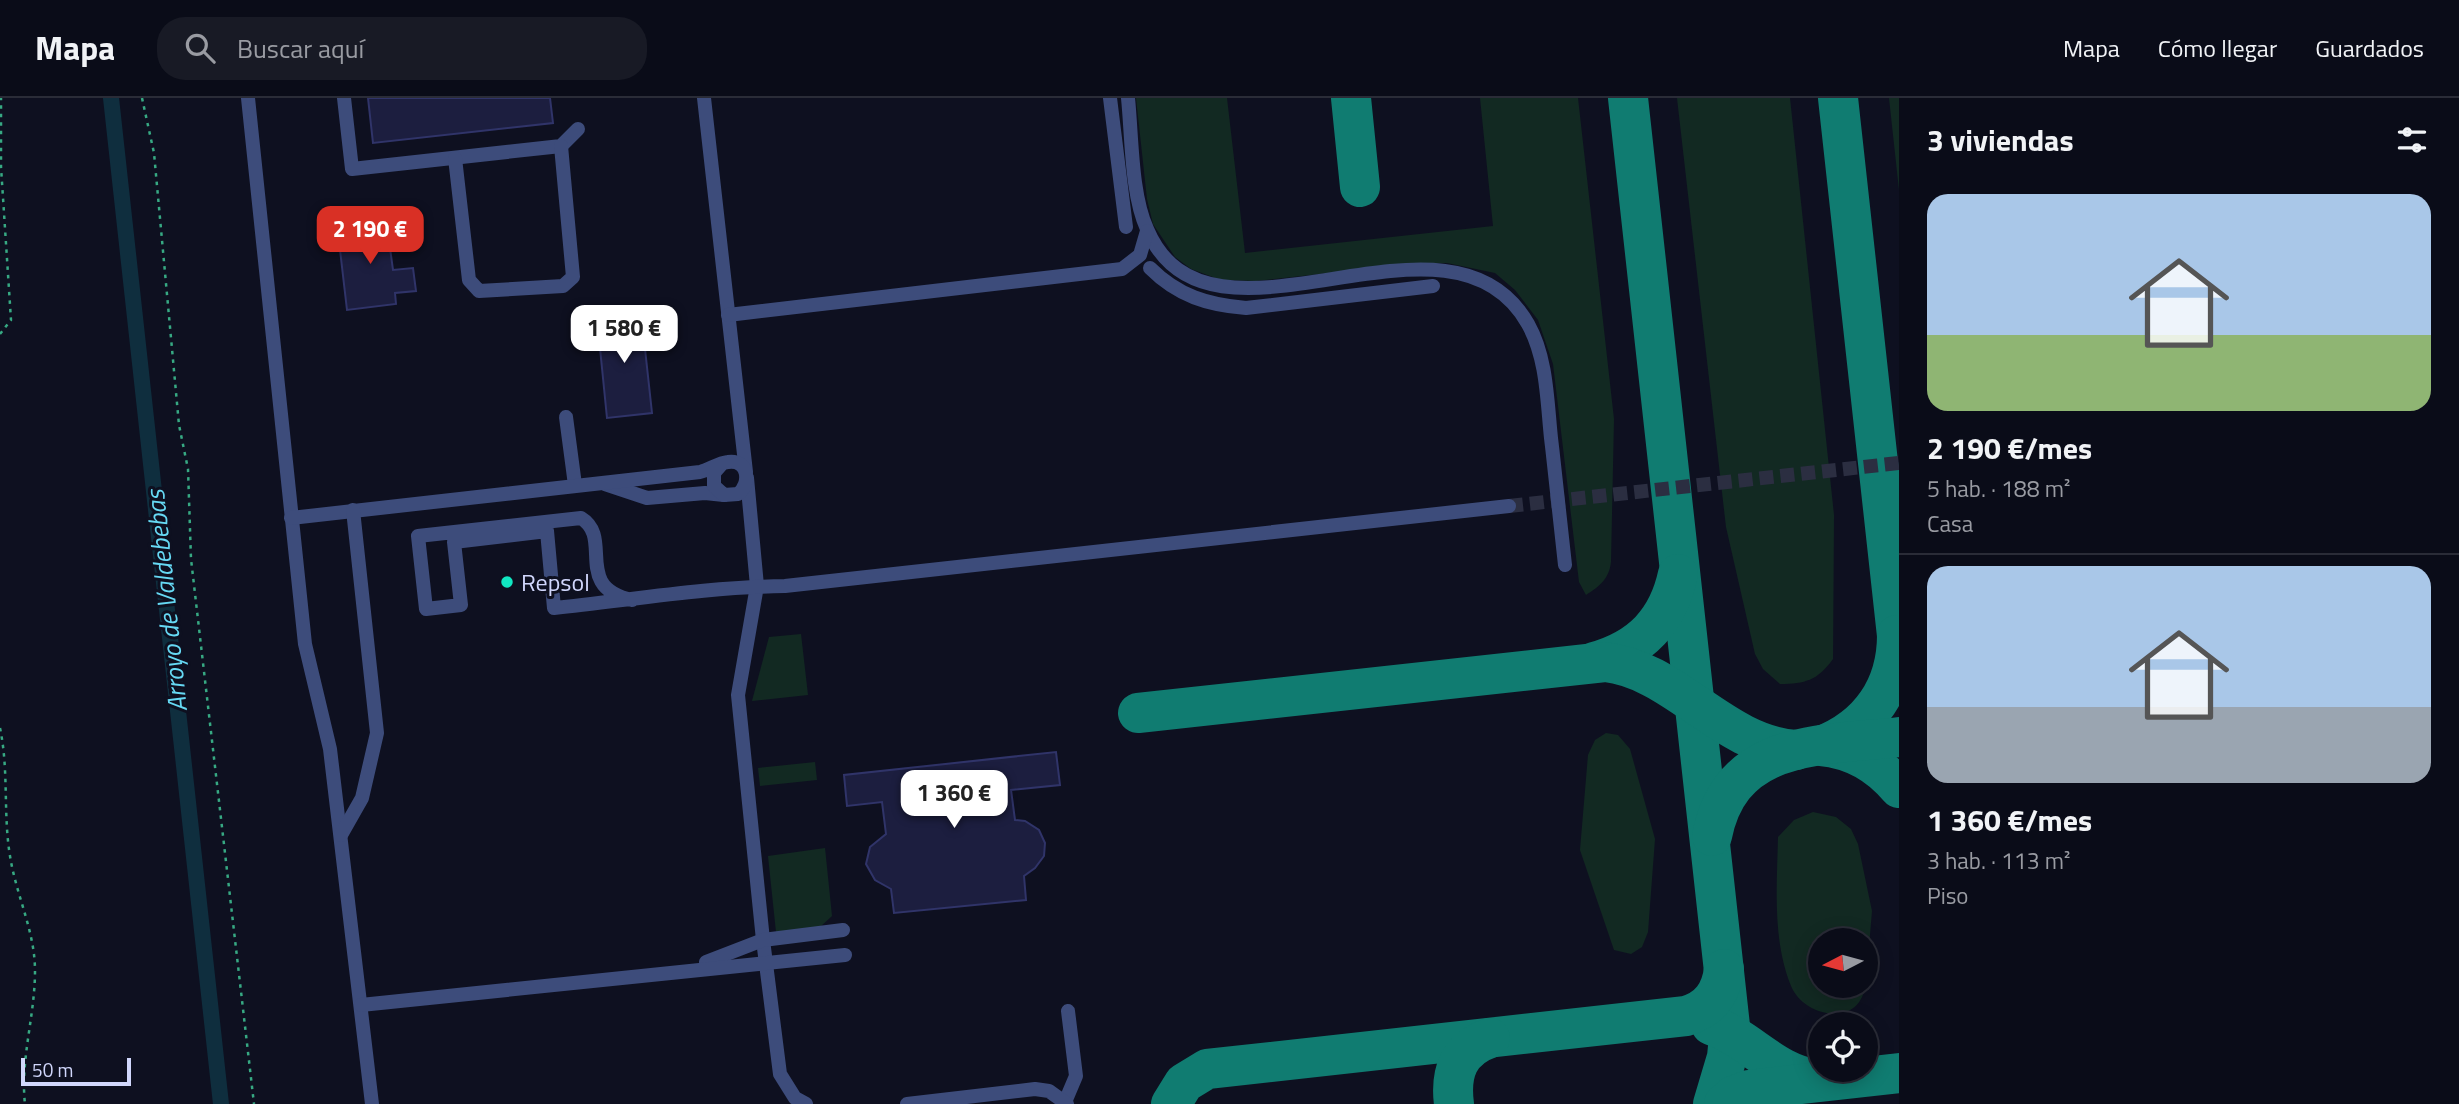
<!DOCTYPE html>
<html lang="es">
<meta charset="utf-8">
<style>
body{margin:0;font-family:"Titillium Web",sans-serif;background:#181a25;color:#f1f3f6;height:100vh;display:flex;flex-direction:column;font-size:26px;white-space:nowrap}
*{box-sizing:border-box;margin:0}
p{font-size:23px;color:#999ba2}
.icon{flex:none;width:38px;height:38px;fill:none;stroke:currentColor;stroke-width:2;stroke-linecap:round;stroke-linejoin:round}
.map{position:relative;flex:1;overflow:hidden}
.side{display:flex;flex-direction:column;background:#0a0c18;width:560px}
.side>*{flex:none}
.needle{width:46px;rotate:264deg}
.controls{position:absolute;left:1808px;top:830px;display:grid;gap:14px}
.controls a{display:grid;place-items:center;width:70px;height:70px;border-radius:50%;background:#0a0c18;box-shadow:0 4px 18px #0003,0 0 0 2px #2a2c37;font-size:35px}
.scale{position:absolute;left:21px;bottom:18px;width:110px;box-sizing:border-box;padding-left:7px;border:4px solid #d1d7fc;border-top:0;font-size:19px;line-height:24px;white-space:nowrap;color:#d1d7fc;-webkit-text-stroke:5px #0e1020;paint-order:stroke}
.price{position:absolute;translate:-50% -60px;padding:0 16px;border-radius:14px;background:#fff;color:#222;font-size:23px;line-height:46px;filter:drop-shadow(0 2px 4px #0008)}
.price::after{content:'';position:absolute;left:50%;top:42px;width:21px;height:16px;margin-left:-10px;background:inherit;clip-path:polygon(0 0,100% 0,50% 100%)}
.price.current{background:#d93025;color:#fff}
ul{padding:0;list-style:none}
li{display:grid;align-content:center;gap:14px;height:371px;padding:0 28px}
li+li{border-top:2px solid #2a2c37}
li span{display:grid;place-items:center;height:217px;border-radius:21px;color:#555}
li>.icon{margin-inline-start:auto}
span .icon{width:126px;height:126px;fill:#fffc;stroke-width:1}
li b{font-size:30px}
h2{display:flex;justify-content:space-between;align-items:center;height:84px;padding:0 28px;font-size:30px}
header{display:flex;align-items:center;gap:42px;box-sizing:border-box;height:98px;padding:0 35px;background:#0a0c18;border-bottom:2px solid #2a2c37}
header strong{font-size:33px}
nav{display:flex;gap:38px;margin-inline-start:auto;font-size:24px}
.search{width:490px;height:63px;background:#181a25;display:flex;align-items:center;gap:18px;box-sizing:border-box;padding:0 24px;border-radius:28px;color:#999ba2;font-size:26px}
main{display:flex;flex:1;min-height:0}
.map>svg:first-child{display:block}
.green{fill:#122922}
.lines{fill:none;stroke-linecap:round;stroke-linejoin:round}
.canal{stroke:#0f2e3e;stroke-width:16}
.taxiway{stroke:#107c71;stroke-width:40}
.building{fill:#1c1e3f;stroke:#303469;stroke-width:2}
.minor-tunnel{stroke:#2b2e41;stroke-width:14;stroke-dasharray:14 7;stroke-linecap:butt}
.path{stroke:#37a983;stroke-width:2.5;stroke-dasharray:3.5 5;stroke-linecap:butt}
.minor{stroke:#3d4c7b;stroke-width:14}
.poi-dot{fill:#11e7c2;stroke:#0e1020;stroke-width:2.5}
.labels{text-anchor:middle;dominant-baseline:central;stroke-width:6;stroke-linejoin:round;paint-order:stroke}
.poi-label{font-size:24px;fill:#d1d7fc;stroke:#0e1020;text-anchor:start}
.water-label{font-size:26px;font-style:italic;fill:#66d9f4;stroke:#0e1020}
</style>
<header>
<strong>Mapa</strong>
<div class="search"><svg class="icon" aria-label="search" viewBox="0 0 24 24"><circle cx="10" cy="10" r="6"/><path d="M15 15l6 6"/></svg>Buscar aquí</div>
<nav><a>Mapa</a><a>Cómo llegar</a><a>Guardados</a></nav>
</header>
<main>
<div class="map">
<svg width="1899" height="1006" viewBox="0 0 1899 1006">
<rect width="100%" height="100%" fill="#0e1020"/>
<!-- green -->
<g class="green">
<path d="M1136,0H1227L1245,155L1493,128L1480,0H1578L1614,321L1611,464C1609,481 1600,488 1586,497L1579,484L1553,266L1538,222L1515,192L1495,175L1447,165L1411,166L1256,183L1221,182L1191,171L1175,159L1153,126L1147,101Z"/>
<path d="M1677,0H1790L1834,417L1833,561C1818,582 1805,586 1780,586L1763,571L1755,556L1726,429Z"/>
<path d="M1889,0H1899V92Z"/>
<path d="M801,536L808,597L752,603L769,539Z"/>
<path d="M1606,635L1618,637L1630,651L1655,741L1648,834L1642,849L1631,856L1614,852L1580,752L1588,657L1595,642Z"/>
<path d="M815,664L817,682L760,688L758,670Z"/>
<path d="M1813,714L1836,719L1851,731L1858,746L1872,813L1866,884V842H1820V887H1865C1861,930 1804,920 1791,888C1772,841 1777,787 1778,739L1794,722Z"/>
<path d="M825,750L832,818L820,829L776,834L768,758Z"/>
</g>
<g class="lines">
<!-- canal -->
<path class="canal" d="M111,0L221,1006"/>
<!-- taxiway -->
<g class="taxiway">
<path d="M1351,0L1360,89"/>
<path d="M1628,0L1730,928L1727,959L1713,1006"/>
<path d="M1838,0L1899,556"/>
<path d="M1897,537C1897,589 1870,629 1821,648C1853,651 1879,666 1899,690"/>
<path d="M1594,564C1641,551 1668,523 1678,476"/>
<path d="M1138,615L1605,564C1676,572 1722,647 1796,652"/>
<path d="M1712,738C1731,641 1821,648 1899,639"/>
<path d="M1711,927C1749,940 1774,976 1816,981"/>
<path d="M1171,1006L1184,985L1207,971L1686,918C1710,911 1721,895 1724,871"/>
<path d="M1454,1006C1450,975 1458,951 1490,940"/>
<path d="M1724,1006L1733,998L1748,992L1899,975"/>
</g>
</g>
<!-- building -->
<g class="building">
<path d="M368,0H550L553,25L373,45Z"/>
<path d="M386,121L393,172L413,170L416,193L395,195L396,206L347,212L337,126Z"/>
<path d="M641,214L652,315L607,320L597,220Z"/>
<path d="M1056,654L1060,687L1011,692L1015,722L1025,723L1039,732L1045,745L1044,758L1035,770L1024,778L1026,802L894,815L891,791L875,782L866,766L870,749L886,736L882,704L847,708L844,677Z"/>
</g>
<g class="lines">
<!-- minor-tunnel -->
<path class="minor-tunnel" d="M1509,408L1899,365"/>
<!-- path -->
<g class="path">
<path d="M142,0L154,55L179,327L188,371L191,461L254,1006"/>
<path d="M0,236L11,222L1,69V0"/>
<path d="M0,630C9,673 3,716 10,758C16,797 35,833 35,873C35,918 20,962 25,1006"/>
</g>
<!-- minor -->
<g class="minor">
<path d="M248,0L305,546L330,651L372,1006"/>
<path d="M344,0L352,71L561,48L578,31"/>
<path d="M704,0L746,374"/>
<path d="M1110,0L1126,129"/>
<path d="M1128,0C1132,39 1131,96 1147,131C1209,278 1449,86 1528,226C1547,260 1547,302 1551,340C1556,382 1560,424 1565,467"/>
<path d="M455,60L469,182L479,193L563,188L573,179L561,48"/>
<path d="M1150,170C1178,198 1208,207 1246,210L1433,188"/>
<path d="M728,217L1122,171L1140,157L1147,133"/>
<path d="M566,319L575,387"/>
<path d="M747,380L757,488L738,597L763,842L780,976L795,1000L806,1006"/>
<path d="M605,386L647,400L705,395L724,397"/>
<path d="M291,420L700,374C709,372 718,365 728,364C749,361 751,386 738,396L724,397L714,388V375L721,367"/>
<path d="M632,502C572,489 614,440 581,420L418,438L426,511L461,507L454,444L547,433L554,510C631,502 708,489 785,488L1509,408"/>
<path d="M341,737L362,700L377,635L353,412"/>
<path d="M706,864L763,842L843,832"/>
<path d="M361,907L845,857"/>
<path d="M1065,1004L1076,978L1068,913"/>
<path d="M907,1006L1035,991L1049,993L1067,1006"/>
</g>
</g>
<!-- markers -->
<circle class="poi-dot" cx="507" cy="484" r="7"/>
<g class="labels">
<!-- poi labels -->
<g class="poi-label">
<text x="521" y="484">Repsol</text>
</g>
<!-- water labels -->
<g class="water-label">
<text transform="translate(166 503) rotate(-96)">Arroyo de Valdebebas</text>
</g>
</g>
</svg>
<div class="controls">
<a><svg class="needle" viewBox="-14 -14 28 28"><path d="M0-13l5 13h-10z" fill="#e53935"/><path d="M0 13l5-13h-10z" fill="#999ba2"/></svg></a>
<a><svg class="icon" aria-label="locate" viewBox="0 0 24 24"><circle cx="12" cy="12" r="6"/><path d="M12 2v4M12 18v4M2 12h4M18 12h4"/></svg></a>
</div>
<div class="scale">50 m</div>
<b class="price current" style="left:370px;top:168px">2 190 €</b>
<b class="price" style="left:624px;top:267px">1 580 €</b>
<b class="price" style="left:954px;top:732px">1 360 €</b>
</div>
<section class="side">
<h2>3 viviendas<svg class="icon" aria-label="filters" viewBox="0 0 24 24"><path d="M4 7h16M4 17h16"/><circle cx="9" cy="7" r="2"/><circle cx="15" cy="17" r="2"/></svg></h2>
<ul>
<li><span style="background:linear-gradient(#a9c7e8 65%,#8fb573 0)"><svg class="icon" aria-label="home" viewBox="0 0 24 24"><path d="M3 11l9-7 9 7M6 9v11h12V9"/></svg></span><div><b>2 190 €/mes</b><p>5 hab. · 188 m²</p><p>Casa</p></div></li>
<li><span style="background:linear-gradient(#a9c7e8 65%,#9aa5b1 0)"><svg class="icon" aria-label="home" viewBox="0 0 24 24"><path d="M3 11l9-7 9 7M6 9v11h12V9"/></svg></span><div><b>1 360 €/mes</b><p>3 hab. · 113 m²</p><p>Piso</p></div></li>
</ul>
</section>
</main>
